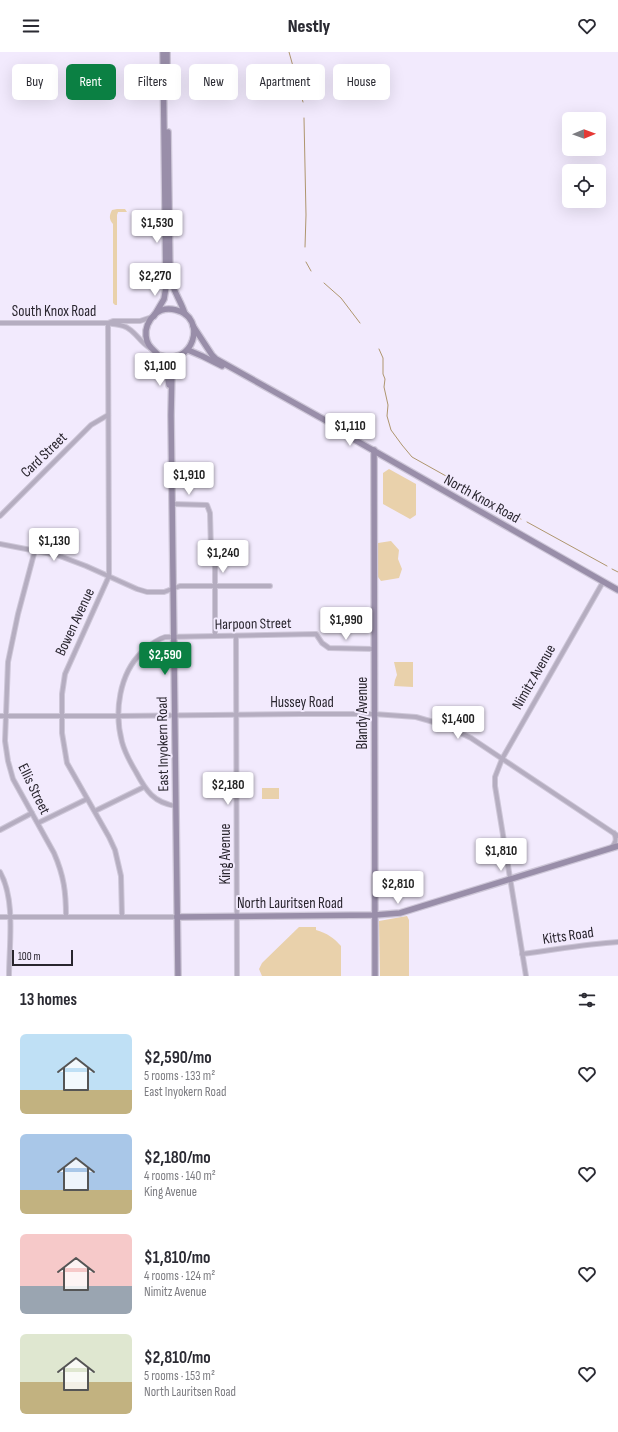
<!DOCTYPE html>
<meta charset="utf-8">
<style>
body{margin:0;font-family:"Sofia Sans Condensed",sans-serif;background:#f2f2f3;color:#2b2b33;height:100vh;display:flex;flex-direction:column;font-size:15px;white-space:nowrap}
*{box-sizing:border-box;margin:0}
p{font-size:13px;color:#7c7c81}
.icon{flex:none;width:22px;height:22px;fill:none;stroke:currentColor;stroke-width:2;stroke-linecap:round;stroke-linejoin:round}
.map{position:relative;height:924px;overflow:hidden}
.details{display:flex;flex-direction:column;background:#fff;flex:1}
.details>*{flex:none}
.hud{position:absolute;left:12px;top:12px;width:400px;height:36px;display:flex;gap:8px}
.needle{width:26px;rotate:89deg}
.tools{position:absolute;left:562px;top:60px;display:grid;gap:8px}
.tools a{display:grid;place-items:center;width:44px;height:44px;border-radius:6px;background:#fff;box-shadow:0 4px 16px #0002;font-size:20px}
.scale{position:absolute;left:12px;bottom:10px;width:61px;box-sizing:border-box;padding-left:4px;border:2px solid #29252e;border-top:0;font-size:11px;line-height:14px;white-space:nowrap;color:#29252e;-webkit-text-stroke:3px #f2eafd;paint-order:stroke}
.price{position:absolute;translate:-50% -34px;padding:0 9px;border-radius:4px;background:#fff;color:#222;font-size:13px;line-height:26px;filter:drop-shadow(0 1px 2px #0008)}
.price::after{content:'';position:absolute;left:50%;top:24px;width:12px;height:9px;margin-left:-6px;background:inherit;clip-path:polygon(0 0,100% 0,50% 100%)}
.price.on{background:#0b8043;color:#fff}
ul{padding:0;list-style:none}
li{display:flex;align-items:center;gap:12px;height:100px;padding:0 20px}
li span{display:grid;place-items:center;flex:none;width:112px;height:80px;border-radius:6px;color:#555}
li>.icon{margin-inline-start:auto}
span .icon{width:48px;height:48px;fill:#fffc;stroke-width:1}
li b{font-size:17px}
h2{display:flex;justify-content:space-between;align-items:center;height:48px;padding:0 20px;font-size:17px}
.pill{padding:0 14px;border-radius:6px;background:#fff;box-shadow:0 4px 16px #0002;font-size:14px;line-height:36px}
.pill.on{background:#0b8043;color:#fff}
header{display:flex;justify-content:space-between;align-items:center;height:52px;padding:0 20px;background:#fff;font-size:18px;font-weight:800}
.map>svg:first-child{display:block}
.green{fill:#e9d1ab}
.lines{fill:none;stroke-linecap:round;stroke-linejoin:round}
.stream{stroke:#af966e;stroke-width:1}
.street-casing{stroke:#cec7d8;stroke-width:6}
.secondary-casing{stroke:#cec7d8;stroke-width:8}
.street{stroke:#b5adc0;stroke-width:4}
.secondary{stroke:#998ea9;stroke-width:5.5}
.labels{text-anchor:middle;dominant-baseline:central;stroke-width:4;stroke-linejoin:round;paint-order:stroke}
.street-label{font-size:15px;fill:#29252e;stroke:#f2eafd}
</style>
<header><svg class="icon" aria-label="menu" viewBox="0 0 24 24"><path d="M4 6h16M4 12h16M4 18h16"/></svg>Nestly<svg class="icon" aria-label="heart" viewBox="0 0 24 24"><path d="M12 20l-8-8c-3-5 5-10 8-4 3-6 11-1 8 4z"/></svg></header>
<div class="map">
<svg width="618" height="924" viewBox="0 0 618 924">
<rect width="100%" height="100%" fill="#f2eafd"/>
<!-- green -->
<g class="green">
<path d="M117,157H125L127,160H118L117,163V253H115L113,251V172C109,167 109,164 112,158Z"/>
<path d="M389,417L416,432V463L410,467L383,452V421Z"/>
<path d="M391,489L399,498L398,507L402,517L399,526L381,529L378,525V491Z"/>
<path d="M394,610H413V635L394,634L395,628L397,623Z"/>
<rect x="262" y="736" width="17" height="11"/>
<path d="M407,864L409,868V924H380L379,869Z"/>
<path d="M299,875H316V878C327,881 334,886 341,894V924H262L259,917L262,911Z"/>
</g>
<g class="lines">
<!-- stream -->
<g class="stream">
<path d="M289,0L303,50"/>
<path d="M304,66L306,163L305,195"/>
<path d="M306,210L311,219"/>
<path d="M324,231L341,246L360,271"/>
<path d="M379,297L383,306V322L385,327L384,335L388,353L387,364L391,378L402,393L412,405L446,424"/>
<path d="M461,433L521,467"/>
<path d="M527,470L607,514"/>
<path d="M612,517L618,520"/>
</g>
<!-- street casing -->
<g class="street-casing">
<g id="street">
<path d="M0,271H108C115,273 123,272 129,277C137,282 141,291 150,296"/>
<path d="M108,271L109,524L65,622L62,642V681L67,711L109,785L115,798L121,824L122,865"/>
<path d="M108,271L113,269H140L152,265"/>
<path d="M172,452L207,453L210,461L211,498L215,515V584"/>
<path d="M0,464L91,373L108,363"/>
<path d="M0,492L57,503L86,514L137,537L147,540H164L180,534H270"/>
<path d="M35,498L18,562L8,610L5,689L8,709L13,727L54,801C64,824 66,840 66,865"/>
<path d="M236,584L237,924"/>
<path d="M0,664H119L300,662H374L416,665L444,673L471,686L618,784"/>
<path d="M176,754C154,751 146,739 136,720C130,710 125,701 122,690C114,660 119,622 142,600C149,594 155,588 165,585L316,582L322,591L329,596L374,597"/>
<path d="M95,759L144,735"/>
<path d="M38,771L87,747"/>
<path d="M0,778L32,761"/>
<path d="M611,796C616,791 617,787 614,781"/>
<path d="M0,820C16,848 9,893 9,924"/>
<path d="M0,865H177"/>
<path d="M522,902C554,898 586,892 618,890"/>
<path d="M526,924L495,734V725L502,707L603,530"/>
</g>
</g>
<!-- secondary casing -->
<g class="secondary-casing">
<g id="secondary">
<path d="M167,0V39"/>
<path d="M168,80L170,225C173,239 181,249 185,262"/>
<path d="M154,264L164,247L166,235L163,0"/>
<path d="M193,274L212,303L216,307L332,372L334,376L618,538"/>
<path d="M188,298L202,304L222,314"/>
<path d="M158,303C194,317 208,265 176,258C169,256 161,257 155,262C149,268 145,275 146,284C147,295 154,297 159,304C164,312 168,323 169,333"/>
<path d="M374,398L375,924"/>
<path d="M177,865L375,863L400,861L618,794"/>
<path d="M178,924L171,363L172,318L182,303"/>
</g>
</g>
<!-- street -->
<use href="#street" class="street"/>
<!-- secondary -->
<use href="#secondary" class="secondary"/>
</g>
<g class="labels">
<!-- street labels -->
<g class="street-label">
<text x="54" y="259">South Knox Road</text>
<text transform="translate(44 403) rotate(-44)">Card Street</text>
<text transform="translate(482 447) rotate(29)">North Knox Road</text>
<text transform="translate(75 570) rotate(-65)">Bowen Avenue</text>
<text transform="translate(253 572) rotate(-1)">Harpoon Street</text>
<text transform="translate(534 625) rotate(-60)">Nimitz Avenue</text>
<text x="302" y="650">Hussey Road</text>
<text transform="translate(362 661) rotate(-90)">Blandy Avenue</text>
<text transform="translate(163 692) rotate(-91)">East Inyokern Road</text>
<text transform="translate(34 737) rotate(64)">Ellis Street</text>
<text transform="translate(225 802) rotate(-90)">King Avenue</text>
<text x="290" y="851">North Lauritsen Road</text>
<text transform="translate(568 884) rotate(-8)">Kitts Road</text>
</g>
</g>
</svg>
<div class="tools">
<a><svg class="needle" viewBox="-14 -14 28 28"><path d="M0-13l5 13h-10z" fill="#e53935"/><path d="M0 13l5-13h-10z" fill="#7c7c81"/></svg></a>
<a><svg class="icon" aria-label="locate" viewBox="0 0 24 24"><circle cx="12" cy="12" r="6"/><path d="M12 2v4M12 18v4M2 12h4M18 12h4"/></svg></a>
</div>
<div class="scale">100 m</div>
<b class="price" style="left:157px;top:192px">$1,530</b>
<b class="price" style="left:155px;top:245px">$2,270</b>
<b class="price" style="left:160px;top:335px">$1,100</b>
<b class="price" style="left:350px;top:395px">$1,110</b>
<b class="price" style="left:189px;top:444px">$1,910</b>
<b class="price" style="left:54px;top:510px">$1,130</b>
<b class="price" style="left:223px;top:522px">$1,240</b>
<b class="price" style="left:346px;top:589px">$1,990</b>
<b class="price on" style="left:165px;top:624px">$2,590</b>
<b class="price" style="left:458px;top:688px">$1,400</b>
<b class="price" style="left:228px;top:754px">$2,180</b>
<b class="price" style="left:501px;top:820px">$1,810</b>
<b class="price" style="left:398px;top:853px">$2,810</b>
<div class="hud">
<a class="pill">Buy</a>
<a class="pill on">Rent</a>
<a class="pill">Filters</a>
<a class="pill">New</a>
<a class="pill">Apartment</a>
<a class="pill">House</a>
</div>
</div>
<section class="details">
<h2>13 homes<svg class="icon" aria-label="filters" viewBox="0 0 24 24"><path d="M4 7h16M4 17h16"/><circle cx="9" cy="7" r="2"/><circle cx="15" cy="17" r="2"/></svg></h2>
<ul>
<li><span style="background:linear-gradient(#bfe0f5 70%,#c2b280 0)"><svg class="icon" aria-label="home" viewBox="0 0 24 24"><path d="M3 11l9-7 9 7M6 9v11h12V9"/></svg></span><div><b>$2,590/mo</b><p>5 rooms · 133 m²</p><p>East Inyokern Road</p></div><svg class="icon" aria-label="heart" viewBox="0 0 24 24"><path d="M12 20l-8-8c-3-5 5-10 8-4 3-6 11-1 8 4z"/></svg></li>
<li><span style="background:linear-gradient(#a9c7e8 70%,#c2b280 0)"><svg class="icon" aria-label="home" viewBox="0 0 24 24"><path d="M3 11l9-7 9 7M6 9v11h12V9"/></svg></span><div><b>$2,180/mo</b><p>4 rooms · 140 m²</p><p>King Avenue</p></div><svg class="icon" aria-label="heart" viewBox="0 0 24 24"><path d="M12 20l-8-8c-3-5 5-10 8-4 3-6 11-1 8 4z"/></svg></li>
<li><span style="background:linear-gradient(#f6c9c9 65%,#9aa5b1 0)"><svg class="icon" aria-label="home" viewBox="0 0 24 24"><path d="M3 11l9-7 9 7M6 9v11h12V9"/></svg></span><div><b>$1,810/mo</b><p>4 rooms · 124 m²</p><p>Nimitz Avenue</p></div><svg class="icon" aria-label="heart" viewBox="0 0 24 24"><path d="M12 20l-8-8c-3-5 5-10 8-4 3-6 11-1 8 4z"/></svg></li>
<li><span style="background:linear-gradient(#dfe7d0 60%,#c2b280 0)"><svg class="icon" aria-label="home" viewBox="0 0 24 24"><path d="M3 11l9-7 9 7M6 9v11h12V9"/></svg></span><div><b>$2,810/mo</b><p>5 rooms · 153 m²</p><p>North Lauritsen Road</p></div><svg class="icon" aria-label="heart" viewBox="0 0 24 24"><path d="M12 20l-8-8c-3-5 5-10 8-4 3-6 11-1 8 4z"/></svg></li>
</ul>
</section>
